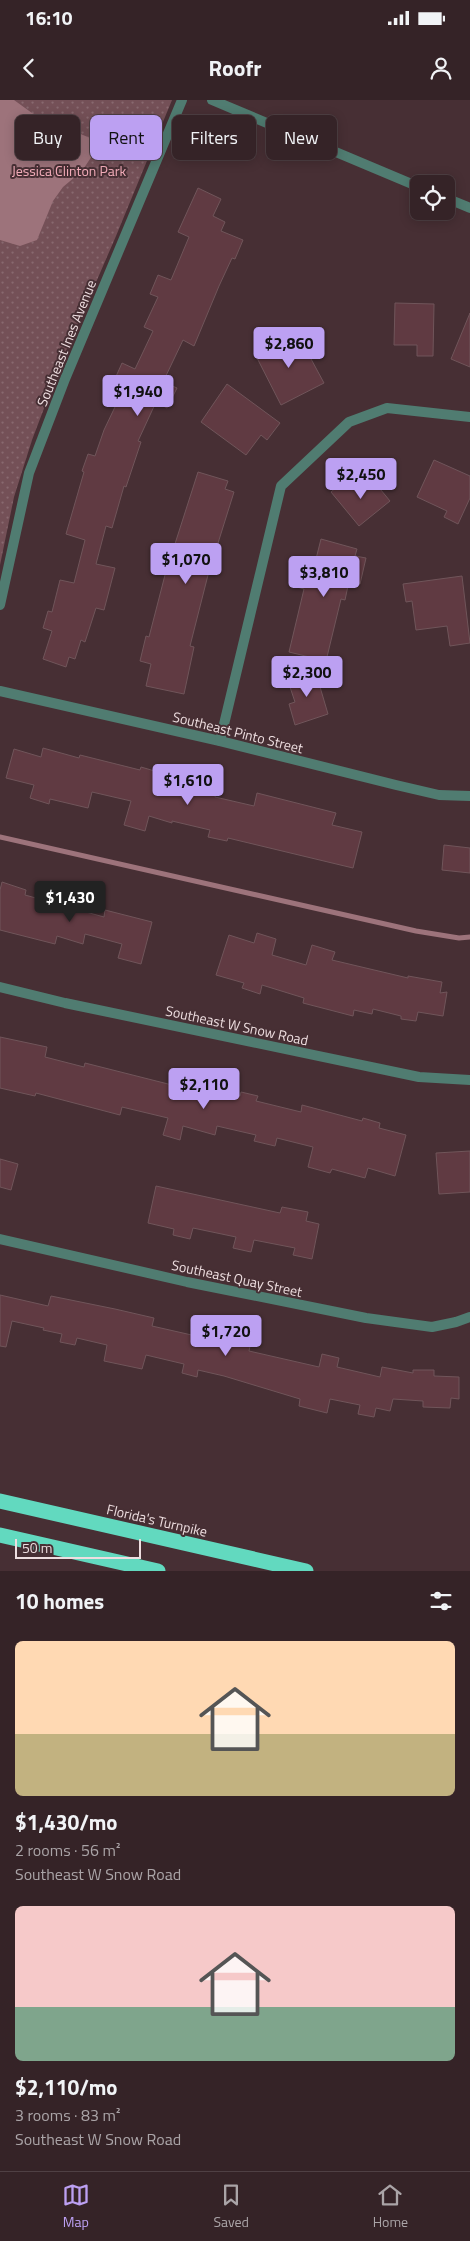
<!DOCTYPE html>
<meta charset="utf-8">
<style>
body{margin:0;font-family:"Titillium Web",sans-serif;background:#3d2b2f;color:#f1f3f6;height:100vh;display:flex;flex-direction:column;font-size:19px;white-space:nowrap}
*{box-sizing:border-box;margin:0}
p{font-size:16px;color:#aaa4a7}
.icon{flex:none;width:28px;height:28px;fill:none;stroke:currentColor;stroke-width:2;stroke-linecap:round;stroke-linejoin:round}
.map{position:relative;height:1471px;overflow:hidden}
.drawer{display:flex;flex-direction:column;background:#352327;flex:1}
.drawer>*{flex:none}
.hud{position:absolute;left:15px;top:15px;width:440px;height:45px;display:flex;gap:10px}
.controls{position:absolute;left:410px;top:75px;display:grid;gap:10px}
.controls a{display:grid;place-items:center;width:45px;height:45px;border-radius:8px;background:#352327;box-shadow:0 2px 12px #0003,0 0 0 1px #4f4044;font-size:25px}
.scale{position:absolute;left:15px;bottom:12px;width:126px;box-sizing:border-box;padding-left:5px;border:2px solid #eedee0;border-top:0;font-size:14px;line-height:18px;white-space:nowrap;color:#eedee0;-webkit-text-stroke:4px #472f34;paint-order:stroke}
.price{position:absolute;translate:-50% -42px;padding:0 11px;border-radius:5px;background:#bca0f2;color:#111;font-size:16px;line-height:32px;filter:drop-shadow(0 1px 2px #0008)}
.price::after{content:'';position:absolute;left:50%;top:30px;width:15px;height:11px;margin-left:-8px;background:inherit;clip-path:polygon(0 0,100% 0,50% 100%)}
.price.current{background:#222;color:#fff}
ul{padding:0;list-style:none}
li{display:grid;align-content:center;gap:10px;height:265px;padding:0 15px}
li span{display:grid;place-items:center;height:155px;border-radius:8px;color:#555}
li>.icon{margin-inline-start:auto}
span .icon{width:90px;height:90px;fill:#fffc;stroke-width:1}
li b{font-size:21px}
h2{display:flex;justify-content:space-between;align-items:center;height:60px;padding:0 15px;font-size:21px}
.pill{padding:0 18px;border-radius:8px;background:#352327;box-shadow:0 2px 12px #0003,0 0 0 1px #4f4044;font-size:18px;line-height:45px}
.pill.current{background:#bca0f2;color:#111}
.status{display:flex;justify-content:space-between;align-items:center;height:35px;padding:0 25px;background:#352327;direction:ltr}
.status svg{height:14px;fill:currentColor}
header{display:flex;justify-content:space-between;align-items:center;height:65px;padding:0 15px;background:#352327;font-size:22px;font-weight:700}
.tabs{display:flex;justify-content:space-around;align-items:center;height:70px;border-top:1px solid #4f4044;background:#352327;font-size:14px;color:#aaa4a7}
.tabs a{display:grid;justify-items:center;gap:2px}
.tabs .current{color:#bca0f2}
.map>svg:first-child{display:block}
.park{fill:url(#park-dots)}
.water{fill:#9d737b}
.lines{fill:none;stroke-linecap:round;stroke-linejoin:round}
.stream{stroke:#9d737b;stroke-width:5}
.building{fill:#603a42;stroke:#70555a}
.minor{stroke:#507c71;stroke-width:10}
.tertiary{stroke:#507c71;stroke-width:10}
.motorway{stroke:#62d9bf;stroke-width:15}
.labels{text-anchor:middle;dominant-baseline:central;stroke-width:4;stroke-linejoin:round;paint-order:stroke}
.park-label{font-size:14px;fill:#f4adba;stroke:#472f34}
.street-label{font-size:14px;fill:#eedee0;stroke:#472f34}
</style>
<div class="status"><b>16:10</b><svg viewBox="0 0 49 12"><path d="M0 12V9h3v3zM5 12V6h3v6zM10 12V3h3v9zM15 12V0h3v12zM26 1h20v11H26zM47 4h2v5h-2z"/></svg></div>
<header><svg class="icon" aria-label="back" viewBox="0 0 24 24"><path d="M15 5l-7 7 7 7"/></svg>Roofr<svg class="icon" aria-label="person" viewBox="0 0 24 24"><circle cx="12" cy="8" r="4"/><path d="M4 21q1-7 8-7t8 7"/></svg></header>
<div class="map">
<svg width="470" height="1471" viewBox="0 0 470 1471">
<defs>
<pattern id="park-dots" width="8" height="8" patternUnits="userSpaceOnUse" patternTransform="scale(1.25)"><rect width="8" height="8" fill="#745057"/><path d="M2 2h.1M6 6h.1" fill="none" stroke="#88696f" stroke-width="1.8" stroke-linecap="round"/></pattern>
</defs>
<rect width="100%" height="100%" fill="#472f34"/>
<!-- park -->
<path class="park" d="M0,0H172L116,136L62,261L32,340L14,397L0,465Z"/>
<!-- water -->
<path class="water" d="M0,0H14L32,13L90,38L92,56L82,71L63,87L53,101L37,140L20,146L0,140Z"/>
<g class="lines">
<!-- stream -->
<path class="stream" d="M0,737L416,831L459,838L470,837"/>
</g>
<!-- building -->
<g class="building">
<path d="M198,88L221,99L213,116L225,122L221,131L243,140L235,159L232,158L219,186L194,246L183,240L163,282L177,288L167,308L156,302L138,341L141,342L126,387L124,386L112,428L106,426L96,464L115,468L104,510L96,508L85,542L81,540L75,559L69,557L66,567L43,559L52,531L43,528L48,511L52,512L60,480L74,483L85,440L66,434L84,372L82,371L88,354L95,356L104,330L125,286L114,281L122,263L135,269L153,231L144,227L158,197L150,194L158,175L171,180L189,137L178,132Z"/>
<path d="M395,203L434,204L433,256H417V245H394Z"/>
<path d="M470,213V267L451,259Z"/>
<path d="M297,233L324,283L281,305L255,254Z"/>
<path d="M227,284L280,323L267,340L261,335L246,355L201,322Z"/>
<path d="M434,360L470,376V398L458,424L444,417L447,411L417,397Z"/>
<path d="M198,372L228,381L225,389L234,392L208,475L190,546L194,547L184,594L146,586L151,564L140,561L146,536L149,537L165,475Z"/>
<path d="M371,378L390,401L359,426L331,392L346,379L355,391Z"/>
<path d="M321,439L357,449L355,456L366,458L360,484L349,481L345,500L341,499L326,561L289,552L304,489L297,487L302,468L313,471Z"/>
<path d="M462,476L470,543L450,546L447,526L416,530L412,501L406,502L403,484Z"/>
<path d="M315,570L328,614L295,625L289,604L295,602L287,578Z"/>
<path d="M43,648L79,658L80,655L140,670L141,667L158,672L155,680L196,692L199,682L217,687L215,697L254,706L257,693L336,713L332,725L362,732L353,768L228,738L227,741L208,737L210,730L172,721V723L149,716L145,731L124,725L131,701L92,692L88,708L50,699L49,704L30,698L34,685L6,678L14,649L41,657Z"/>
<path d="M444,745L470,748V773L442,770Z"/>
<path d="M2,782L26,790L25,795L104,817L105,810L152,822L141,864L118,858L122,844L85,834L83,844L57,836L55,844L0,830V790Z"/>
<path d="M257,833L276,839L272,855L306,865L312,845L335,852L332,860L408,878V876L442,882L440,893L447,892L443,916L418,912L416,921L401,919V916L373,909L372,914L354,910L353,916L303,903L304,898L262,885L260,894L242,888L244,883L216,875L229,835L254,843Z"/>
<path d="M0,937L47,947L45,957L84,967L85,963L176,986L179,975L197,980L196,984L240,996L241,992L258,996L256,1001L301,1012L302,1005L362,1021L363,1018L380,1023L379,1028L406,1035L395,1076L368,1068L365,1078L332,1069L330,1073L308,1067L313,1047L277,1038L275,1046L254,1041L256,1035L217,1026L215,1035L183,1026L180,1040L163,1035L168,1018L122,1007L120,1015L36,993L35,996L0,988Z"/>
<path d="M470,1051V1092L439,1094L436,1053Z"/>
<path d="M0,1059L18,1064L11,1090L0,1087Z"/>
<path d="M156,1086L280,1113L282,1107L308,1112L306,1121L319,1124L312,1159L293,1155L295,1148L254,1140L251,1152L233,1148L236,1137L193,1128L190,1139L173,1135L174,1129L148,1123Z"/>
<path d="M0,1195L48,1206L51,1196L115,1209L154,1218L152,1226L196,1236L198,1226L251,1241L249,1251L319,1267L322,1254L339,1258L337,1267L380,1277L382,1267L413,1273V1270H434V1276L459,1277V1299L451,1298L450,1308L423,1307V1301L393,1299L390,1311L376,1308L374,1317L358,1314L360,1305L330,1299L327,1313L299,1306L300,1299L224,1276L198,1270L197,1277L182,1273L184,1264L146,1255L142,1269L104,1261L107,1245L77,1238L75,1245L60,1242L62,1234L43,1230L44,1228L12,1221L6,1247L0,1246Z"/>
</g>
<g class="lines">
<!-- minor -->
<g class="minor">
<path d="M0,505L29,373L65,279L182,0"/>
<path d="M0,591L220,641L396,685L439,695L470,696"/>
<path d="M220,641L281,386L349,322L387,308L470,317"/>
<path d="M0,887L65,903L419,977L470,980"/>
<path d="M0,1139L187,1182L366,1218L432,1227L456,1222L470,1217"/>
</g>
<!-- tertiary -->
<g class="tertiary">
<path d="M212,0L419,87"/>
<path d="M446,98L470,108"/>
</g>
<!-- motorway -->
<g class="motorway">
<path d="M0,1401L306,1471"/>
<path d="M0,1435L158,1471"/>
</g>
</g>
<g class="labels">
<!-- park labels -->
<g class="park-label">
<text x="69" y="70">Jessica Clinton Park</text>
</g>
<!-- street labels -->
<g class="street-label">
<text transform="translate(66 243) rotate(-68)">Southeast Ines Avenue</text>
<text transform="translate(238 632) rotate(14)">Southeast Pinto Street</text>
<text transform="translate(237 925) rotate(12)">Southeast W Snow Road</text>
<text transform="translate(237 1178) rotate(12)">Southeast Quay Street</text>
<text transform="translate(157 1420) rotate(13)">Florida's Turnpike</text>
</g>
</g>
</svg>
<div class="controls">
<a><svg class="icon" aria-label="locate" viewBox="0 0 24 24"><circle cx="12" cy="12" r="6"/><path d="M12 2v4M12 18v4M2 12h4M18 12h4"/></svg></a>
</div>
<div class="scale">50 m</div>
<b class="price" style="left:289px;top:269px">$2,860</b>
<b class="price" style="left:138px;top:317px">$1,940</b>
<b class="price" style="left:361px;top:400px">$2,450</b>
<b class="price" style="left:186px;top:485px">$1,070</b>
<b class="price" style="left:324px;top:498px">$3,810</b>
<b class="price" style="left:307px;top:598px">$2,300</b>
<b class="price" style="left:188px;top:706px">$1,610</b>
<b class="price current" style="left:70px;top:823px">$1,430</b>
<b class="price" style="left:204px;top:1010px">$2,110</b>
<b class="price" style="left:226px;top:1257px">$1,720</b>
<div class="hud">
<a class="pill">Buy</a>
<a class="pill current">Rent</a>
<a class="pill">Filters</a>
<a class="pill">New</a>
</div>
</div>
<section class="drawer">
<h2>10 homes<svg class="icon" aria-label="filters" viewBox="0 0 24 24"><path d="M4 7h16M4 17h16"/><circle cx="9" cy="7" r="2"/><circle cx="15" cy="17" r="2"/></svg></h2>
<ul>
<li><span style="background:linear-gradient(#ffd9b3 60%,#c2b280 0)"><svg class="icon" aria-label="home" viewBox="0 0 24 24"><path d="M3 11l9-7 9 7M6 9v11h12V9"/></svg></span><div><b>$1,430/mo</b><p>2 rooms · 56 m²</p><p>Southeast W Snow Road</p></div></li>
<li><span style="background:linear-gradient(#f6c9c9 65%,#7fa58c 0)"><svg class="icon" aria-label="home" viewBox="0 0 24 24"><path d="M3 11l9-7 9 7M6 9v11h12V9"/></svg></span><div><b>$2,110/mo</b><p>3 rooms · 83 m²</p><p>Southeast W Snow Road</p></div></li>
</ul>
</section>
<nav class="tabs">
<a class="current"><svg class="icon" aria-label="map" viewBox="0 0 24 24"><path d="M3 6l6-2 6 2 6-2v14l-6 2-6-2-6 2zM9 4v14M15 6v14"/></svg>Map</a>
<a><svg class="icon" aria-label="saved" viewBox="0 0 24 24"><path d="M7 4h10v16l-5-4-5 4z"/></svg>Saved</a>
<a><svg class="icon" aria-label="home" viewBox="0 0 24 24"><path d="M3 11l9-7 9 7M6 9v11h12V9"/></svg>Home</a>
</nav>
